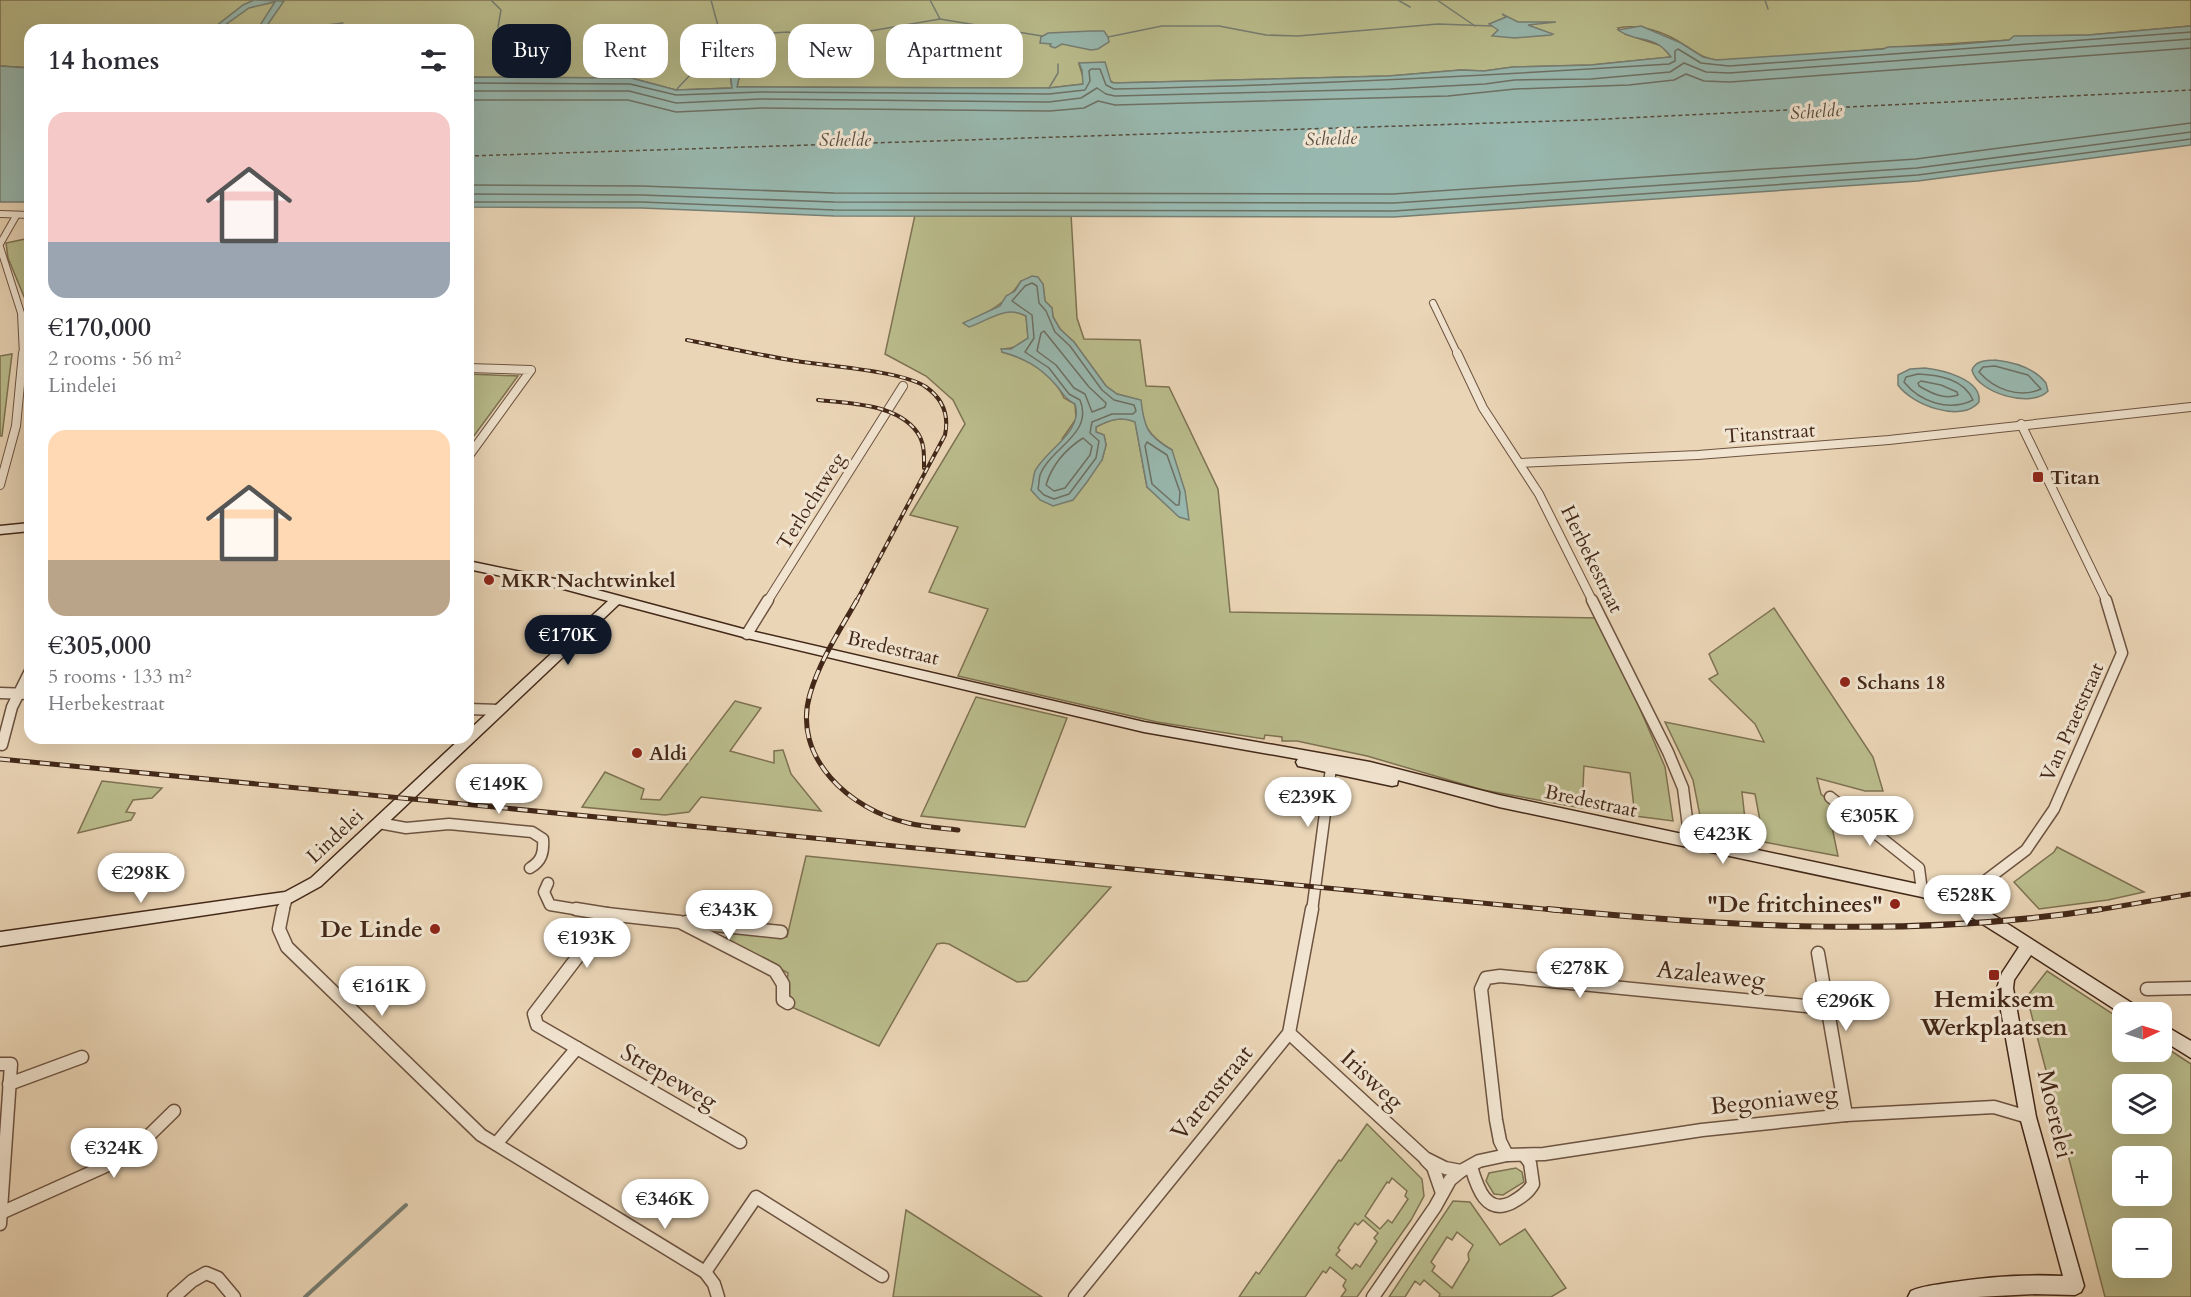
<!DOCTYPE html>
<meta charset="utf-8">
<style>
body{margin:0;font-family:Cardo,serif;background:#f2f2f3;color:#2b2b33;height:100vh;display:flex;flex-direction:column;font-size:22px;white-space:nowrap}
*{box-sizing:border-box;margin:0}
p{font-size:20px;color:#7c7c81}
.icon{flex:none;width:33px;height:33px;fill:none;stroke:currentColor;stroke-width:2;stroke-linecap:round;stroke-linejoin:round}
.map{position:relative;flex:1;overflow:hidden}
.details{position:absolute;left:24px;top:24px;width:450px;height:720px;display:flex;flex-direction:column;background:#fff;border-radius:18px;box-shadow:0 6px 24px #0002}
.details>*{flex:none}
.guide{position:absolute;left:492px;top:24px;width:570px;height:54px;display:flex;gap:12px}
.needle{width:39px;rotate:86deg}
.controls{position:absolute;left:2112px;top:1002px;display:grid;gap:12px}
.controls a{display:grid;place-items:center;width:60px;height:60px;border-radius:12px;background:#fff;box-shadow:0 6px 24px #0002;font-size:30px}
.price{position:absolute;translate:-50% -51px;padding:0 14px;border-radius:21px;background:#fff;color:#222;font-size:20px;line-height:39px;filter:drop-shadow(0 2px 3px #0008)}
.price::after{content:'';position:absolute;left:50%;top:36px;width:18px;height:14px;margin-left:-9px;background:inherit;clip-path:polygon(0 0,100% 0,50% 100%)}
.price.active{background:#111827;color:#fff}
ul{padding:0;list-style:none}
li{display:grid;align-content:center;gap:12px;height:318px;padding:0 24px}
li span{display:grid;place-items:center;height:186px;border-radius:18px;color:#555}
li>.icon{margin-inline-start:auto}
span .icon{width:108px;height:108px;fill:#fffc;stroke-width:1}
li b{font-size:26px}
h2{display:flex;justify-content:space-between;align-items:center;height:72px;padding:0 24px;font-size:26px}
.tag{padding:0 21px;border-radius:18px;background:#fff;box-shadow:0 6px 24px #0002;font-size:21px;line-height:54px}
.tag.active{background:#111827;color:#fff}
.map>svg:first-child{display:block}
.green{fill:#babc8c;stroke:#7e7252;stroke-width:1.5;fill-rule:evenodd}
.water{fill:#98b8af;stroke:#767e73;stroke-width:1.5}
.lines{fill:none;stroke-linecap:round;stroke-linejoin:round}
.shore{stroke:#6e7064;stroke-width:1.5}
.stream-far1{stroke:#767e73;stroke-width:1.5}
.stream{stroke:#767e73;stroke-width:4}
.ferry{stroke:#584c3e;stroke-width:1.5;stroke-dasharray:4 3;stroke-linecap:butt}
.street-far3-casing{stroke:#6d5340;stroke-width:8}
.street-far2-casing{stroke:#6d5340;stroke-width:10}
.street-far1-casing{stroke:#6d5340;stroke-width:13}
.street-casing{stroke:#6d5340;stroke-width:15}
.secondary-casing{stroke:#432819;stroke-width:3}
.street-far3{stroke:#f1e4d0;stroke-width:6}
.street-far2{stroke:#f1e4d0;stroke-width:8}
.street-far1{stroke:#f1e4d0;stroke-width:10}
.street{stroke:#f1e4d0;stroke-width:12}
.secondary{fill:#f1e4d0;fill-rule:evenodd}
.rail-far2-casing{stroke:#432819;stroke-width:4}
.rail-far1-casing{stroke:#432819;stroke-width:5}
.rail-casing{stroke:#432819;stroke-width:6}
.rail-far2{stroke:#f1e4d0;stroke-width:2;stroke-dasharray:6;stroke-linecap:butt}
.rail-far1{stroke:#f1e4d0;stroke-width:3;stroke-dasharray:10;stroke-linecap:butt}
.rail{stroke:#f1e4d0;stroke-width:4;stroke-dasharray:12;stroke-linecap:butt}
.poi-dot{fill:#8f2418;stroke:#f1e4d0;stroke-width:2}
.labels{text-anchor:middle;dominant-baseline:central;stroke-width:6;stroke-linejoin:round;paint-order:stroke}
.far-water-label{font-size:18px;font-style:italic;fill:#584c3e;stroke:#f1e4d0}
.street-label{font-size:20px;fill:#432819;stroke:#f1e4d0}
.poi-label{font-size:20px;font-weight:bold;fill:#432819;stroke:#f1e4d0;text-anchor:start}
.near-poi-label{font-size:24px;font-weight:bold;fill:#432819;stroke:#f1e4d0;text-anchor:end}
.near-street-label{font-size:24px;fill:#432819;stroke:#f1e4d0}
</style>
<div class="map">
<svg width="2191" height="1297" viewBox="0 0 2191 1297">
<rect width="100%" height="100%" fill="#ead5b6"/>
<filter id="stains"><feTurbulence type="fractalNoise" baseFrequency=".00333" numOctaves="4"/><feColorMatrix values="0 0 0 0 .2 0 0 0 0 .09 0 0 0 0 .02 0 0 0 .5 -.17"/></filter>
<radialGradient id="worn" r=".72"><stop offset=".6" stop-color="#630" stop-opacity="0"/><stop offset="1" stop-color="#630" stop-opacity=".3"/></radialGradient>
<!-- green -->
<g class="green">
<path d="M0,0H2191V26L2089,35L2014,37L2009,40C1969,43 1929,44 1890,48C1833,53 1774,59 1716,60C1703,58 1697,53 1686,46C1667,33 1641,23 1618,28L1625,34L1662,46L1671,57L1591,65L1513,67L1484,71L1461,70L1389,76L1114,83L1079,64L1084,80L1083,84L1049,88L737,87L742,64L753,57H732L730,73L732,88L676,90L631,78L468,77V30H30V68L0,66Z"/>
<path d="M1071,214L1077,318L1084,339L1140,340L1146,386L1169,387L1218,489L1230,612L1601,618L1665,767L1673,821L1635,816L1630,773L1584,766L1582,808L1483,790L1367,756L1297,741H1282V737L1265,735L1264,739L1157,722L958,676L988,609L929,592L958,527L910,515L965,424L953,400L926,376L885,354L915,215ZM1021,281L1043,284L1045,301L1052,308L1053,317L1060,329L1074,342L1106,386L1117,394L1140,400C1144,427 1147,435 1172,450L1160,497L1147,487L1135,421C1121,416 1109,420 1096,427V432L1104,435L1106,445L1102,460L1062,439L1076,419L1075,404L1064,398C1052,372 1028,359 1002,352V349C1013,349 1020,346 1028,338L1026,316C1006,305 985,316 964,323C988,313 1007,303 1021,281Z"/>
<path d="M30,231V311L8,258L6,243L25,239Z"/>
<path d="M12,354L2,436H0V356Z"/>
<path d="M468,374L518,376L468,444Z"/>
<path d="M1774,608L1873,757L1883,791H1865L1817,778L1821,794L1870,835L1832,827L1838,856L1764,842L1755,794L1742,792L1747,838L1708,830L1701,821L1693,780L1665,722L1764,742L1755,724L1709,679L1718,674L1709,654Z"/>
<path d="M976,697L1067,718L1025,827L921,816Z"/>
<path d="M735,701L761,708L730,751L774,763V751L783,750L791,774L821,811L701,797L689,812L665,815L582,807L605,772L644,789L641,799L660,800Z"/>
<path d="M102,781L162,788L152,798L133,800L126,812L135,813L131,820L78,833Z"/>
<path d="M2057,847L2144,892L2108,900L2039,909L2014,882L2054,852Z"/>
<path d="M806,856L1111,887L1027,981L1017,982L949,944L943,943L937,944L879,1046L785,1004L788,973L726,939L727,934L732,932L787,937Z"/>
<path d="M2047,971L2122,1020V1052H2162V1045L2191,1064V1297H2105L2030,1009L2029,994ZM2162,1084V1124H2122V1084ZM2122,1156H2162V1196H2122ZM2122,1228H2162V1268H2122Z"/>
<path d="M1367,1124L1422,1179L1424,1196L1411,1220L1357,1297H1341L1346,1290L1343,1286L1346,1280L1330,1267L1326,1273L1323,1271L1305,1297H1239L1256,1272L1259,1274L1339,1160L1341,1161ZM1392,1178L1407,1191L1405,1196L1408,1199L1392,1223L1388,1220L1380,1229L1365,1216L1387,1182L1389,1183ZM1363,1220L1378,1233L1374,1238L1377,1241L1360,1267L1356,1264L1352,1269L1336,1255L1340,1250L1338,1248L1355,1223L1358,1225Z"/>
<path d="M1516,1168L1522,1172L1524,1182L1503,1195L1494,1194L1486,1181L1489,1173Z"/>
<path d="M1453,1201L1470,1202L1500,1245L1525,1229L1566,1288L1551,1297H1439L1440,1294L1424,1280L1420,1285L1415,1281L1405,1297H1389ZM1457,1232L1473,1245L1468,1254L1469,1260L1452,1288L1432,1271L1435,1266L1431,1262L1447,1237L1452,1240Z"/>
<path d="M906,1210L1042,1297H893Z"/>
</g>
<!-- water -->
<g class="water">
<path d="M254,0L284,1L264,30H257L275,2L249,8L218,30H211L243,5Z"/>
<path d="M1502,14L1518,22H1556L1528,25L1553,34L1551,35L1515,38L1492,36L1498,30L1489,24L1506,17Z"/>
<path d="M1641,26L1681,43L1703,57L1716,60L1883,49L1888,47L1948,45L2009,40L2014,36L2089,35L2191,26V145L1918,181L1394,217L834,216L642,208L468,207V77L631,78L676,90L732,88L730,73L732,57H754L742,64L737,87L1049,88L1083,84L1082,70L1079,63L1105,62L1111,82L1114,83L1389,76L1461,70L1484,71L1513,67L1591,65L1671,57C1654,33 1638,44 1618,30Z"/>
<path d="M1091,31H1104L1108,37L1109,42L1098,49L1091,50L1062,44L1055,48L1050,46L1051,44L1040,43L1041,37L1048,33Z"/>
<path d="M0,66L30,68V202H0Z"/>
<path d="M1032,276L1038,277L1043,284L1045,301L1052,308L1053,317L1060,329L1074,342L1106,386L1117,394L1141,400C1144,427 1147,436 1172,450L1185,491L1189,520L1179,517L1147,487L1135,422C1121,416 1109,420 1096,427V432L1104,435L1106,445L1102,460L1087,482L1073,500L1053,506L1040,500L1031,490C1033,484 1033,477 1035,471C1046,450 1084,431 1075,404C1062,397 1064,393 1055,384C1040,367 1024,358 1002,352L1001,349H1011L1028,338L1026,316C1005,305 990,320 969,327L963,323L1000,306L1006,296L1015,291L1021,281Z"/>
<path d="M1995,360C2014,362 2034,368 2046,383L2048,391C2032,409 1977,393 1972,370C1976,360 1986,361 1995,360Z"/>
<path d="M1925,368C1942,370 1982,379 1979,402C1961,424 1911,404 1898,385V375L1910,369Z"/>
</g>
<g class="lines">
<!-- shore -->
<g class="shore">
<path d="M468,83L630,84L676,95L760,92L1049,94L1085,90L1090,81L1089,71L1091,69H1100L1106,85L1114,89C1299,85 1484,76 1669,64L1675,61V51L1678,49L1701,63L1729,66L2191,32"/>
<path d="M468,91H629L676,103L760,99L1049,102L1081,98L1097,88L1106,94L1115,96L1390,89L1485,84L1514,80L1591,79L1670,72L1684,63L1706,72L1729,73L2191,39"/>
<path d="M468,100H628L676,112L761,108L1050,111L1084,108L1098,101L1115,105L1448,96L1515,89L1629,85L1674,80L1686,74L1704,81L1730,82L2191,48"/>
<path d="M468,185L642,186L834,193L1393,194L1916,159L2191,123"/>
<path d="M468,194L642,195L834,202L1394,203L1917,168L2191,132"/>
<path d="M468,202H642L834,210L1394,211L1918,175L2191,139"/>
<path d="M1032,283L1037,286L1039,303L1046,311L1055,332L1070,346L1102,390L1114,400L1134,405L1136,411L1133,414H1112L1092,422L1090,433L1099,441L1096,458L1069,494L1054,499L1044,495L1038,489C1039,485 1039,479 1040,475C1050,448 1094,434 1080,400L1069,394L1049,368L1025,352L1034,338L1032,315L1012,301L1025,286Z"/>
<path d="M1044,331L1089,387L1106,403L1105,407L1092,412L1085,394L1074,388L1056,365L1037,351L1041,333Z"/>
<path d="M1995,366L2028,375L2041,389C2019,399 1994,389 1979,372L1983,367Z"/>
<path d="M1918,374C1939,375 1964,379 1973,400C1949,412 1920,402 1904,382L1906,377Z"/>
<path d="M1921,381L1941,385L1957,392L1958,395C1944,400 1931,393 1919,386L1918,383Z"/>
<path d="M1083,438L1092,446L1090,455L1065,488L1054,491L1046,485C1052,465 1066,449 1083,438Z"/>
<path d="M1147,442L1167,455L1180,492L1179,505H1176L1152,484L1145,446Z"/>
</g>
<!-- stream-far1 -->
<g class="stream-far1">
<path d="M491,0L501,10L498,27"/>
<path d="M711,0L718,26"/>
<path d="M930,0L940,19"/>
<path d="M1398,0L1410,7"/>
<path d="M1437,0L1475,26"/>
<path d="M1765,0L1768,9"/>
<path d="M287,30L343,23"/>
<path d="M772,33L788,32L801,36L847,35L940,19L1042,36"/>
<path d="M1108,37L1162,26H1219L1266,35L1298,36L1438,24L1492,26"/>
<path d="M1049,88L1058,73V64"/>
<path d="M676,90L706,58"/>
</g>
<!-- stream -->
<path class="stream" d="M305,1297L406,1205"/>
<!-- ferry -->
<path class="ferry" d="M468,156L1586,120L2191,90"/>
<!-- street-far3 casing -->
<g class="street-far3-casing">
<g id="street-far3">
<path d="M0,214L30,215"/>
<path d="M0,244L16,216"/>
<path d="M0,247L21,313L23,355"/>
<path d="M1433,303L1458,355"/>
</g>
</g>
<!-- street-far2 casing -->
<g class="street-far2-casing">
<g id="street-far2">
<path d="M1457,353L1483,408L1539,494L1593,602"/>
<path d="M468,368L531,370L468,457"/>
<path d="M2021,424L2107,602"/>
<path d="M1520,463L1698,455L1889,440L2191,407"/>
<path d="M0,485L16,426L23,353"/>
<path d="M767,602L903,386"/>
</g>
</g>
<!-- street-far1 casing -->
<g class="street-far1-casing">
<g id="street-far1">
<path d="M1592,600L1668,752L1683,788L1690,842"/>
<path d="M747,634L768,600"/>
<path d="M0,693L30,694"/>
<path d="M468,709L499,710"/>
<path d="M2,745L12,707L30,671"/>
<path d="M1830,797L1919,868L1922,891"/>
<path d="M379,823L406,828L449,824L532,832L543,839C544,852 542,861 530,868"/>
<path d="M548,883L544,892L550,905L586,911"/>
<path d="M1955,901L1973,885L1985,881L2026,850L2054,809L2122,653L2106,600"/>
<path d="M283,911L287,898"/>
<path d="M1312,911L1331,768"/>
</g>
</g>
<!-- street casing -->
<g class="street-casing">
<g id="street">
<path d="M283,909L279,929L287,947L481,1135L705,1272L714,1284L718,1297"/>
<path d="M576,909L607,914"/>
<path d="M686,922L781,932"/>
<path d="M1818,953L1846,1115"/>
<path d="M2147,989L2191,988"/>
<path d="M1289,1033L1425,1158L1445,1168L1461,1171L1479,1161L1507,1155L1544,1154L1702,1130L1846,1115L1994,1107L2028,1117"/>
<path d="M577,1048L740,1142"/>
<path d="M0,1064H11L0,1224"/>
<path d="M9,1084L82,1057"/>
<path d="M496,1144L577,1048L537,1025L534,1014L595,934L607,914L680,922L775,971L783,984V1000L788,1003"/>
<path d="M1507,1155L1500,1141L1496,1120L1481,989L1486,978L1500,976L1826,1008"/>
<path d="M1426,1160L1433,1167L1442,1193"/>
<path d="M1471,1167C1477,1186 1485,1215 1511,1203C1520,1198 1528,1193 1533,1184L1530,1163L1524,1155"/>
<path d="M1,1213L128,1156L174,1111"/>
<path d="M705,1272L756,1197L882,1276"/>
<path d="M174,1297L192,1281L206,1273L218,1278L234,1297"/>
<path d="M1075,1297L1289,1033L1312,909"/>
<path d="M1373,1297L1435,1207L1450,1180L1461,1171"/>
</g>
</g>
<!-- secondary casing -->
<g class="secondary-casing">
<g id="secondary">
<path d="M30,523V531L0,534V526Z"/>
<path d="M468,561L560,580L747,630L1144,722L1370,762L1499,795L1922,885L1960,897L1978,905L2138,1007L2141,1012L2122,1014L2031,955L2014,980L2013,988L2036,1117L2084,1286L2081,1292L2075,1295L2035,1294L1977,1297H1908L1911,1291C1922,1286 1935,1285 1947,1283C1985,1277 2025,1274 2063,1276L2020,1117L1997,988L2002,973L2019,947L1968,915L1951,906L1922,897L1499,807L1398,780L1397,785L1392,786L1303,767L1298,766L1296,762L1298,759L1144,732L747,638L619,604L321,886L292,902L0,946V932L285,892L311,878L461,738H468V731L608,601L560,588L468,569Z"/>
<path d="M2162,1024L2191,1041V1058L2162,1040Z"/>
</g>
</g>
<!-- street-far3 -->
<use href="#street-far3" class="street-far3"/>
<!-- street-far2 -->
<use href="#street-far2" class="street-far2"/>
<!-- street-far1 -->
<use href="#street-far1" class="street-far1"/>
<!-- street -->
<use href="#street" class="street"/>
<!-- secondary -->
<use href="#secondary" class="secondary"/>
<!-- rail-far2 casing -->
<g class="rail-far2-casing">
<g id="rail-far2">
<path d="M687,340C723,347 759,355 796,361C827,366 903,371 926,387C943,399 949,416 945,435L856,602"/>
<path d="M818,400C849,403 897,404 917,432C925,443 924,456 924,468"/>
</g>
</g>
<!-- rail-far1 casing -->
<g class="rail-far1-casing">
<g id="rail-far1">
<path d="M857,600C840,630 820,660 810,694C791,758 851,810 908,823C924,827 942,828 958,830"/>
<path d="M0,759L1564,911"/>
<path d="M2092,911L2191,894"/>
</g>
</g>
<!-- rail casing -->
<g class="rail-casing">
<path id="rail" d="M1548,909C1732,927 1919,938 2101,909"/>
</g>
<!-- rail-far2 -->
<use href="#rail-far2" class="rail-far2"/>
<!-- rail-far1 -->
<use href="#rail-far1" class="rail-far1"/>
<!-- rail -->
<use href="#rail" class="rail"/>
</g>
<!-- markers -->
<g class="poi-dot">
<rect x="2032" y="471" width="12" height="12" rx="3"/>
<circle cx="489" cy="580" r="6"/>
<circle cx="1845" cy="682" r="6"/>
<circle cx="637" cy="753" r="6"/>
<circle cx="1895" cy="904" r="6"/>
<circle cx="435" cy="929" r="6"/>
<rect x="1988" y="969" width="12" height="12" rx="3"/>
</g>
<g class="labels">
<!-- far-water labels -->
<g class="far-water-label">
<text transform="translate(1816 112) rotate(-4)">Schelde</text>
<text transform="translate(1331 139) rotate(-2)">Schelde</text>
<text x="845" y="140">Schelde</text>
</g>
<!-- street labels -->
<g class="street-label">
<text transform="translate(1770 433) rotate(-4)">Titanstraat</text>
<text transform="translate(811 501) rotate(-58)">Terlochtweg</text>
<text transform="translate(1592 559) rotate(64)">Herbekestraat</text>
<text transform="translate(893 648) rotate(13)">Bredestraat</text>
<text transform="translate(2072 722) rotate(-66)">Van Praetstraat</text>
<text transform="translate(1591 801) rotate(12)">Bredestraat</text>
<text transform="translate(335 836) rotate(-43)">Lindelei</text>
</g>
<!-- poi labels -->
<g class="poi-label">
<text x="2050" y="477">Titan</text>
<text x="501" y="580">MKR Nachtwinkel</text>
<text x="1857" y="682">Schans 18</text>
<text x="649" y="753">Aldi</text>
</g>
<!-- near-poi labels -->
<g class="near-poi-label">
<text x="1883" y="904">"De fritchinees"</text>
<text x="423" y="929">De Linde</text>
<text x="1994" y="999" text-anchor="middle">Hemiksem<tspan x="1994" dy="28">Werkplaatsen</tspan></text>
</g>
<!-- near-street labels -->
<g class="near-street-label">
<text transform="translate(1711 975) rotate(6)">Azaleaweg</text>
<text transform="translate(669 1077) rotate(30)">Strepeweg</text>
<text transform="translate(1372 1080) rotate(43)">Irisweg</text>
<text transform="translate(1212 1093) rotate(-51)">Varenstraat</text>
<text transform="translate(1774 1100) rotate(-6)">Begoniaweg</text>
<text transform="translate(2055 1114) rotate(77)">Moerelei</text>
</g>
</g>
<rect width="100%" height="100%" filter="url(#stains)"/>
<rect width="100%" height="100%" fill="url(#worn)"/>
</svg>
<div class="controls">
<a><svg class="needle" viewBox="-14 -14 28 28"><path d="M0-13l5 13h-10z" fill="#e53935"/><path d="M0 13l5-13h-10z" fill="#7c7c81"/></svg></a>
<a><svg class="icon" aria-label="layers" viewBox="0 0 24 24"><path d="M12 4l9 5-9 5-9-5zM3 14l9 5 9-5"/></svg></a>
<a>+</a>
<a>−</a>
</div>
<b class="price active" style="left:568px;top:666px">€170K</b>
<b class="price" style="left:499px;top:815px">€149K</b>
<b class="price" style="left:1308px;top:828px">€239K</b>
<b class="price" style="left:1870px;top:847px">€305K</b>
<b class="price" style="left:1723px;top:865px">€423K</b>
<b class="price" style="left:141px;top:904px">€298K</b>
<b class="price" style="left:1967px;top:926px">€528K</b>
<b class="price" style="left:729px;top:941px">€343K</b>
<b class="price" style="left:587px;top:969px">€193K</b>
<b class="price" style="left:1580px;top:999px">€278K</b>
<b class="price" style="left:382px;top:1017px">€161K</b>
<b class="price" style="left:1846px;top:1032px">€296K</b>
<b class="price" style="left:114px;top:1179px">€324K</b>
<b class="price" style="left:665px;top:1230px">€346K</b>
<div class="guide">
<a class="tag active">Buy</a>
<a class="tag">Rent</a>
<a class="tag">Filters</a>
<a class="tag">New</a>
<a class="tag">Apartment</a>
</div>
<section class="details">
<h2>14 homes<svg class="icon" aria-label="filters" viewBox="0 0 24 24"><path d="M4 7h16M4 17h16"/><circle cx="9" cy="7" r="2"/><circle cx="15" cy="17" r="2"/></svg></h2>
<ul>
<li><span style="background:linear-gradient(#f6c9c9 70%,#9aa5b1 0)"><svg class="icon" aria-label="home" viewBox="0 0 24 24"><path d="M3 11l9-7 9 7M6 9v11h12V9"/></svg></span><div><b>€170,000</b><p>2 rooms · 56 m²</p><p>Lindelei</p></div></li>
<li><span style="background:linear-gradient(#ffd9b3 70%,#b9a48a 0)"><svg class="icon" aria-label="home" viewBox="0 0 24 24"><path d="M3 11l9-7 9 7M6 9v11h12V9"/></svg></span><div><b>€305,000</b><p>5 rooms · 133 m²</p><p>Herbekestraat</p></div></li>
</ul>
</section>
</div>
